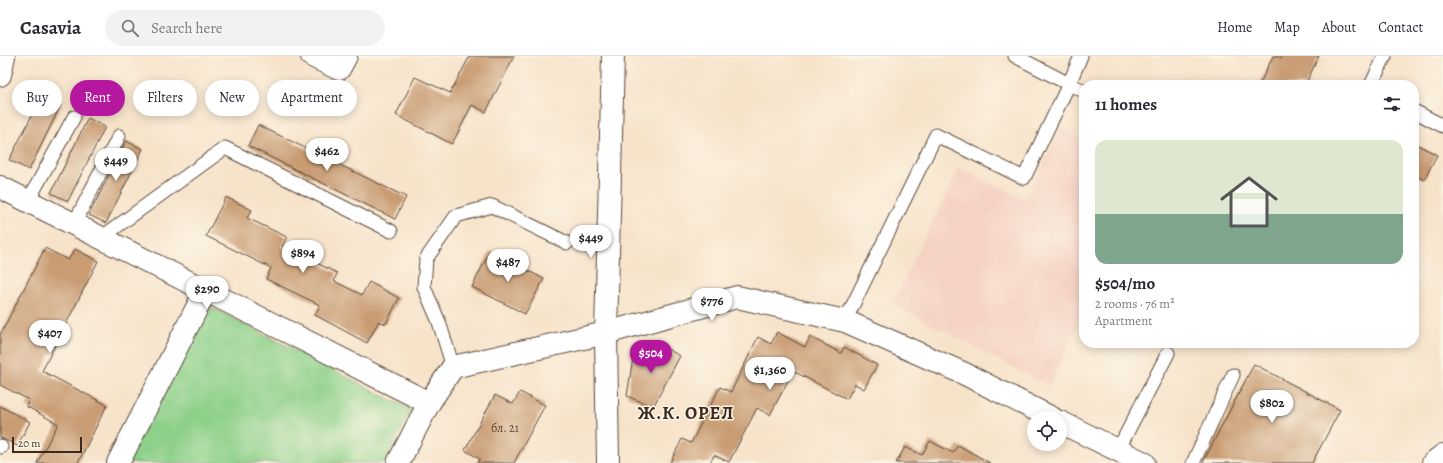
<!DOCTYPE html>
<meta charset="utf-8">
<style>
body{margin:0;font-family:Alegreya,serif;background:#f2f2f3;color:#2b2b33;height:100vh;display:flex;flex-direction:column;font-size:15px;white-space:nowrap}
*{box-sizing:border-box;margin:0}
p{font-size:13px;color:#7c7c81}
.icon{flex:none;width:22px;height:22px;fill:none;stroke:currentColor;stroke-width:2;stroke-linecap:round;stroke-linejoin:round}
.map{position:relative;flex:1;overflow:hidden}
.side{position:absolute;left:1079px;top:24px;width:340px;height:268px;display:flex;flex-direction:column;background:#fff;border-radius:16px;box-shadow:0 2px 10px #0003}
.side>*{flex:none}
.guide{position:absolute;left:12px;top:24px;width:380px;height:36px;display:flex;gap:8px}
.controls{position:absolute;left:1027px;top:355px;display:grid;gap:8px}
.controls a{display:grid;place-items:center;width:40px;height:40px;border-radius:50%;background:#fff;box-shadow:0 2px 10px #0003;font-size:20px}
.scale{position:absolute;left:12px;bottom:10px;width:70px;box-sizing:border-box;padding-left:4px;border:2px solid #3b2a1e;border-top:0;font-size:11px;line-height:14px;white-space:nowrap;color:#3b2a1e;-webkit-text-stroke:3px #fcf5e5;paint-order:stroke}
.price{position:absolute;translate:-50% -34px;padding:0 9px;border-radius:14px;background:#fff;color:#222;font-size:13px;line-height:26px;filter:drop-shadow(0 1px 2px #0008)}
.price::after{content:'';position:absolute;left:50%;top:24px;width:12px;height:9px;margin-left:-6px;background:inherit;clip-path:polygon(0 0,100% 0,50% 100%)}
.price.selected{background:#b5179e;color:#fff}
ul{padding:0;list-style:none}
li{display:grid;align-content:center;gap:8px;height:212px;padding:0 16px}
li+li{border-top:1px solid #e1e1e2}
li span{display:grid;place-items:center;height:124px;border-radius:12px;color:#555}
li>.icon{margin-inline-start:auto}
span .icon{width:72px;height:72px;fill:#fffc;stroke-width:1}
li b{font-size:17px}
h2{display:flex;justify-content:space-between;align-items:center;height:48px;padding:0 16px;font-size:17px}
.chip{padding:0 14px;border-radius:18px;background:#fff;box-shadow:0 2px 10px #0003;font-size:14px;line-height:36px}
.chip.selected{background:#b5179e;color:#fff}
header{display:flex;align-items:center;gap:24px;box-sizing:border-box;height:56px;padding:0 20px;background:#fff;border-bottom:1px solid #e1e1e2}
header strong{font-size:19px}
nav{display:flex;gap:22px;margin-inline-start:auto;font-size:14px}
.search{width:280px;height:36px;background:#f2f2f3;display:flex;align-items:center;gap:10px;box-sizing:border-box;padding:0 14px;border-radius:22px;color:#7c7c81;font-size:15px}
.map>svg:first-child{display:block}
.built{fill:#f5d2c3}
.green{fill:#8cd089;stroke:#647d54}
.building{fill:#c99c73}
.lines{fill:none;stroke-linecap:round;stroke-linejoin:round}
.service-casing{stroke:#574638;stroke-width:15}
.minor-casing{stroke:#574638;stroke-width:24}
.tertiary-casing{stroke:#574638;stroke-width:24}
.service{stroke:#fff;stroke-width:13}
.minor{stroke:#fff;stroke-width:22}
.tertiary{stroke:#fff;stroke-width:22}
.labels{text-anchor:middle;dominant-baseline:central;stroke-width:3;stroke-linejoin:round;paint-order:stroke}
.number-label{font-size:12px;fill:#5e4633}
.district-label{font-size:18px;font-weight:bold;letter-spacing:1px;fill:#3b2a1e;stroke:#fcf5e5}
</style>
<header>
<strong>Casavia</strong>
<div class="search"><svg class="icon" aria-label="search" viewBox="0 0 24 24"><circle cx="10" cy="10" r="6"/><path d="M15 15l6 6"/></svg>Search here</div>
<nav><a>Home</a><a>Map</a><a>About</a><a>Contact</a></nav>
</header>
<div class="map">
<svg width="1443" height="407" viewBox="0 0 1443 407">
<rect width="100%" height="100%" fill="#fcf5e5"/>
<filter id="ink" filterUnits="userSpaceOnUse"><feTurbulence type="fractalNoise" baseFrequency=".025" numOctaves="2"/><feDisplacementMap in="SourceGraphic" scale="8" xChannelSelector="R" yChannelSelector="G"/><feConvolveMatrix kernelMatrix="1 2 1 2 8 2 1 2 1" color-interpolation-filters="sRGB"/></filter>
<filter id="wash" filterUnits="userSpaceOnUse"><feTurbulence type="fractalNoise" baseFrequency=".012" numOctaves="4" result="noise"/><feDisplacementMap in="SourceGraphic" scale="16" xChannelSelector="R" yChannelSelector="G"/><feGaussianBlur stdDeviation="0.9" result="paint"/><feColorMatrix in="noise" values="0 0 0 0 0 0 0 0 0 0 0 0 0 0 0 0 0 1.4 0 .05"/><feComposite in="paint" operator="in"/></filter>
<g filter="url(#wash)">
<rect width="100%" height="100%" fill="#f7e3ca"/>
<!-- built -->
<path class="built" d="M1061,72L1084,84V258L1049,330L892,248L959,112L1025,143Z"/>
<!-- green -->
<path class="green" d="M213,252L411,354L384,407H126L203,257Z"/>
<g id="blocks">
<!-- building -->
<g class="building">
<path d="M470,0H514L486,56L472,49L452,88L396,59L415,21L450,37Z"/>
<path d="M1273,0H1277L1281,2L1282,0H1319L1306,27L1309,29H1259Z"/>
<path d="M42,40L61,49L29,114L9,104Z"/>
<path d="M88,62L105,71L68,145L51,137Z"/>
<path d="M258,69L406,141L395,163L248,90Z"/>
<path d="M126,85L143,93L106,167L89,159Z"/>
<path d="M1414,87L1437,99L1424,124L1416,120L1414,124Z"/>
<path d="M226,141L252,154L247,162L287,181L282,190L337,217L334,225L362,239L369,226L399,242L386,268L379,265L367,287L315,259L320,249L266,223L271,212L206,180Z"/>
<path d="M45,192L68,204L75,193L98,205L42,315L107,349L78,407H37L58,368L26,350L29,344L0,329V279Z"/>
<path d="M490,195L544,223L525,258L472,231Z"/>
<path d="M777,276L805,291L810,281L841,297L844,291L877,309L864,333L855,328L847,343L793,315L770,359L757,352L729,406L714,399L710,407H670L682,383L691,387L720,331L731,336L758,281L771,288Z"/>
<path d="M653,285L680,300L653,351L627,340L633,302L643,304Z"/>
<path d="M1254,308L1340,354L1312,407H1205L1203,406Z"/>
<path d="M520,336L545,349L514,407H477L480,403L465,394L495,339L513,348Z"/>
<path d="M0,350L30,366L17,390L0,381Z"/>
<path d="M930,385L953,397L958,389L990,407H896L905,391L922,399Z"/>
</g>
</g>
</g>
<g filter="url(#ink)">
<use href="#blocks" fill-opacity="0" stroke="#574638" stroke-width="1"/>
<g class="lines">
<!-- service casing -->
<g class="service-casing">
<g id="service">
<path d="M1015,0L1069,28L1081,0"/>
<path d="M1371,29L1385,0"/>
<path d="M1414,55L1443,70"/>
<path d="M28,145L74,61"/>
<path d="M74,168L119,80"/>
<path d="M101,182L225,92L391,175"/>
<path d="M845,265L936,79L1024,122L1069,28L1084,35"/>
<path d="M453,311L439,266L424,231L426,203L456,160L492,150L567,187"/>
<path d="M0,390L1,391"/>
<path d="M1118,394L1168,297"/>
<path d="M1193,407L1233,319"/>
</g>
</g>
<!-- minor casing -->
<g class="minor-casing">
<g id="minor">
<path d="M312,0L339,13L346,0"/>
<path d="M0,19L4,0"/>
<path d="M0,131L429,347"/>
<path d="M1060,366L1144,407"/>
<path d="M118,407L206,234"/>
<path d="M398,407L429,347L453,311L606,277L737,241L845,265L965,318L1052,362"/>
</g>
</g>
<!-- tertiary casing -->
<g class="tertiary-casing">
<g id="tertiary">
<path d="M608,407L606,277L613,0"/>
<path d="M1433,407L1443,399"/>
</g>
</g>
<!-- service -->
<use href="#service" class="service"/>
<!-- minor -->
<use href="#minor" class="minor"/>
<!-- tertiary -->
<use href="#tertiary" class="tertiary"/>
</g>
</g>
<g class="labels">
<!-- number labels -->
<g class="number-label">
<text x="505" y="372">бл. 21</text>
</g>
<!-- district labels -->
<g class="district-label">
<text x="686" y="357">Ж.К. ОРЕЛ</text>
</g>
</g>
</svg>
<div class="controls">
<a><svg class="icon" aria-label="locate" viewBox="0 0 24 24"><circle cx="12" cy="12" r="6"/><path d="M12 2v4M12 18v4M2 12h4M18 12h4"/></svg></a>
</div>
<div class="scale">20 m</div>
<b class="price" style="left:327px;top:116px">$462</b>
<b class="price" style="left:116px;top:126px">$449</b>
<b class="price" style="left:591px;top:203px">$449</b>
<b class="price" style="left:303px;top:218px">$894</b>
<b class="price" style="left:508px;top:227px">$487</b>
<b class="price" style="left:207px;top:254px">$290</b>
<b class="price" style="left:712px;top:266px">$776</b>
<b class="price" style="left:50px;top:298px">$407</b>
<b class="price selected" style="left:651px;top:318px">$504</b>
<b class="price" style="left:770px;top:335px">$1,360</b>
<b class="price" style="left:1272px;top:368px">$802</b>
<div class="guide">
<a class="chip">Buy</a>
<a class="chip selected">Rent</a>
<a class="chip">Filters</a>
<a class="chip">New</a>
<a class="chip">Apartment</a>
</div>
<section class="side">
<h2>11 homes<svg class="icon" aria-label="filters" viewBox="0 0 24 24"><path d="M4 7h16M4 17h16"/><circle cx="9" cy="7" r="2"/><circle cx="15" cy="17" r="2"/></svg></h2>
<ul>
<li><span style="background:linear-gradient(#dfe7d0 60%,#7fa58c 0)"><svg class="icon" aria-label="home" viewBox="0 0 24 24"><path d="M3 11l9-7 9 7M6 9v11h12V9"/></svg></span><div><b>$504/mo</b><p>2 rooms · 76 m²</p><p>Apartment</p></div></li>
</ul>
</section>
</div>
